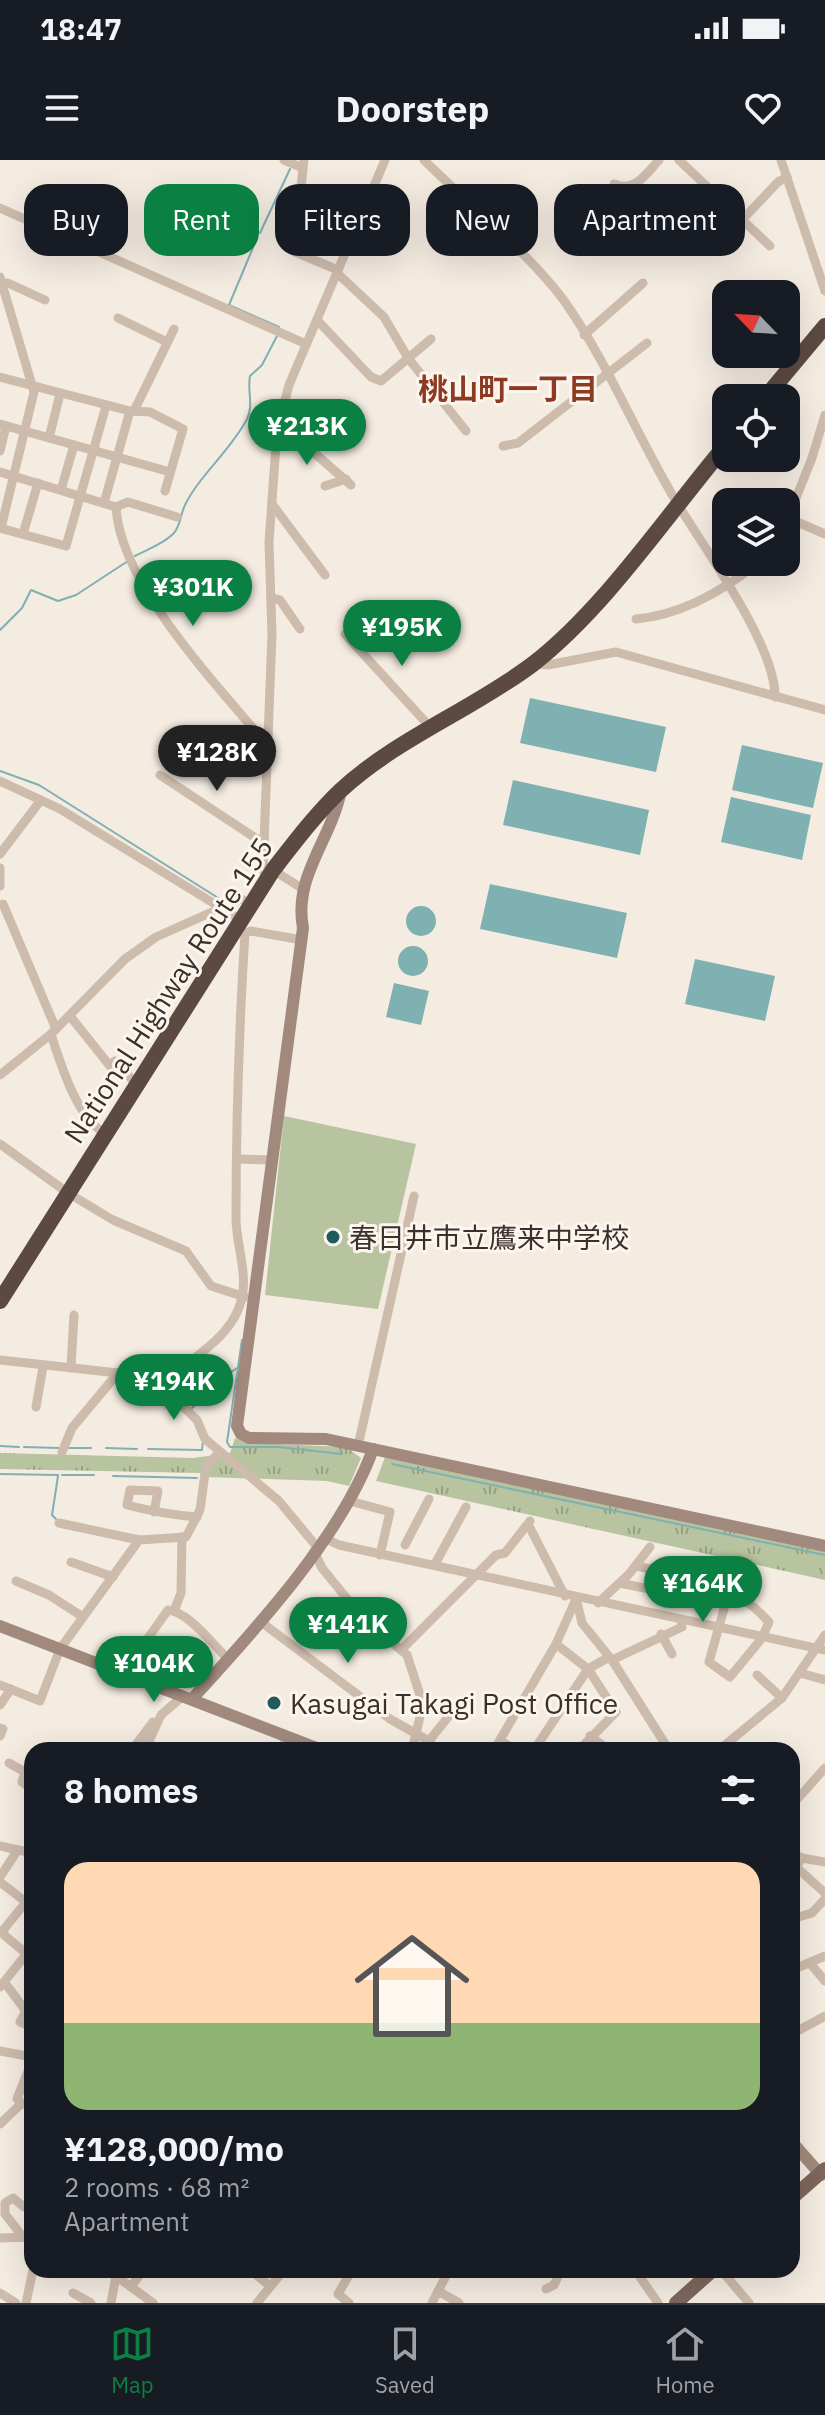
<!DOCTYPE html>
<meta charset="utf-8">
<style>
body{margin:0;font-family:"IBM Plex Sans","Noto Sans JP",sans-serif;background:#242831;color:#f1f3f6;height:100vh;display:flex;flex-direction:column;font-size:30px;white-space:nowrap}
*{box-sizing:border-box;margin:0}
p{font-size:26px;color:#9ea1a6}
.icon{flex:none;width:44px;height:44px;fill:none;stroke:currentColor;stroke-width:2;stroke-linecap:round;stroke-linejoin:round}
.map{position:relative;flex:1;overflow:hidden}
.details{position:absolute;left:24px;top:1582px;width:776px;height:536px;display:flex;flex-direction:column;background:#171b24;border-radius:24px;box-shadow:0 8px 32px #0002}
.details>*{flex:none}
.hud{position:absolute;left:24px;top:24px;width:778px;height:72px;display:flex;gap:16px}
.needle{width:52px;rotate:295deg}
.fabs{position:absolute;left:712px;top:120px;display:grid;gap:16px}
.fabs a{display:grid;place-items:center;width:88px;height:88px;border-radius:16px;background:#171b24;box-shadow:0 8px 32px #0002;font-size:40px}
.price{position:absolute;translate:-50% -68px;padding:0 18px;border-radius:28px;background:#0b8043;color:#fff;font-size:26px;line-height:52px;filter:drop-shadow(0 2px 4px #0008)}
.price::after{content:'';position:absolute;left:50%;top:48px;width:24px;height:18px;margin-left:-12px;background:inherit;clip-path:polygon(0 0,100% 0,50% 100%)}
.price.on{background:#222;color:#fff}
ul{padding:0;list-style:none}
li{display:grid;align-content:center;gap:16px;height:424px;padding:0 40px}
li+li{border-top:2px solid #363941}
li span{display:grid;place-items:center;height:248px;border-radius:24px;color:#555}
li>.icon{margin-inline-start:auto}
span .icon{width:144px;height:144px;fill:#fffc;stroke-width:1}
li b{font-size:34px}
h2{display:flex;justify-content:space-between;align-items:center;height:96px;padding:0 40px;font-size:34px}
.chip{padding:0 28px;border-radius:24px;background:#171b24;box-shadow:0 8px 32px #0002;font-size:28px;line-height:72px}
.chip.on{background:#0b8043;color:#fff}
.status{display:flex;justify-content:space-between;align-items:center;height:56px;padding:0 40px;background:#171b24;direction:ltr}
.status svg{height:22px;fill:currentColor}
header{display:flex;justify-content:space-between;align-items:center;height:104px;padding:0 40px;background:#171b24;font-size:36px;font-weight:700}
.menu{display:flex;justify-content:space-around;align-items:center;height:112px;border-top:2px solid #363941;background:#171b24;font-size:22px;color:#9ea1a6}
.menu a{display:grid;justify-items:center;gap:4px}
.menu .on{color:#0b8043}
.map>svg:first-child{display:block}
.grass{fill:#b8c4a0}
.park{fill:url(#park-tufts)}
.water{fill:#7fb0b2}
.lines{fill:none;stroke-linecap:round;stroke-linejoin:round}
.stream{stroke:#7fb0b2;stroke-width:2}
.street{stroke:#cdbbac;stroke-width:9}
.secondary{stroke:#a18a7d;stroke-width:12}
.primary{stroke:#7d675c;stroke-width:14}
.highway{stroke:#5c4a42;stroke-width:16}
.poi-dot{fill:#1f5a5e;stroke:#fbf5ee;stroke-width:3}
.labels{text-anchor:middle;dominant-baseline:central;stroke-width:6;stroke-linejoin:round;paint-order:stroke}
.street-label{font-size:28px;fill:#3b302b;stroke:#fbf5ee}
.poi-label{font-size:28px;fill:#3b302b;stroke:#fbf5ee;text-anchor:start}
.neighbourhood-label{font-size:30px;font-weight:bold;fill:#8c3b22;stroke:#fbf5ee}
</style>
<div class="status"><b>18:47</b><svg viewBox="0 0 49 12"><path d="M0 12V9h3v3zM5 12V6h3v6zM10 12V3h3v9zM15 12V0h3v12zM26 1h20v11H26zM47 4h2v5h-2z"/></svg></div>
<header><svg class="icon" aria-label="menu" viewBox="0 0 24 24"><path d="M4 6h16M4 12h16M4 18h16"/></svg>Doorstep<svg class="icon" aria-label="heart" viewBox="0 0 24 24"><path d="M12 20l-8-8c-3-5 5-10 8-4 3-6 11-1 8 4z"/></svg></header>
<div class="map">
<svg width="825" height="2143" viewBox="0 0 825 2143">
<defs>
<pattern id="park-tufts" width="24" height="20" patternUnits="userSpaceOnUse" patternTransform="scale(2)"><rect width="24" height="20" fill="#b8c4a0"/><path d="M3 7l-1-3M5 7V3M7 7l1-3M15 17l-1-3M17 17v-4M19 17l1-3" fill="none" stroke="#97a083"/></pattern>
</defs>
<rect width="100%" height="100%" fill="#f4ebe1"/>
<!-- grass -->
<path class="grass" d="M284,956L416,984L378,1149L265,1135Z"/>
<!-- park -->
<g class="park">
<path d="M235,1278L247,1283L346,1287L361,1298L349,1326L327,1321L206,1317L200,1313L0,1309V1293L193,1298L230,1293Z"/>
<path d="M385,1297L825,1391V1420L376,1321Z"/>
</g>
<!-- water -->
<g class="water">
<path d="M530,538L666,567L656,612L520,583Z"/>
<path d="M742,585L823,603L813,648L732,630Z"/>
<path d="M513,620L649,650L640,695L503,665Z"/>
<path d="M731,637L811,655L802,700L721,682Z"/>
<path d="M490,724L627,753L617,798L480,769Z"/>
<circle cx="421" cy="761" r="15"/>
<circle cx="413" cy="801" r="15"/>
<path d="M695,799L775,816L765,861L685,844Z"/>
<path d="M394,823L429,831L421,865L386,857Z"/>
</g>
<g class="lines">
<!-- stream -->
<g class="stream">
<path d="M260,73L290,9"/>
<path d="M257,78L229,145L279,167"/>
<path d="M135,396C148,389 163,384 173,374C181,366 180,355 185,345C199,316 231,290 247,259C254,244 247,232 250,216L262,205L277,176"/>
<path d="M0,470L22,448L31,430L58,441L76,435L128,401"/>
<path d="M0,611L39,625L223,741"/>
<path d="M242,1180L227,1282L230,1287H278L342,1294"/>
<path d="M192,1248L215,1224L237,1208"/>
<path d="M0,1286L19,1287"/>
<path d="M24,1287L59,1288"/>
<path d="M69,1288H91"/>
<path d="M106,1288L137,1289"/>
<path d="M148,1289L202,1290L203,1281"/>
<path d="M392,1304L825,1395"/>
<path d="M0,1314L58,1315"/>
<path d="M62,1315H94"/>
<path d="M113,1316L197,1318"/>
<path d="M56,1359L52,1355L58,1316"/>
</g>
<!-- street -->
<g class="street">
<path d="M284,0L303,8L304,0"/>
<path d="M424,0C466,42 531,95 565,142C609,205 638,278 677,343C704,388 776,486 775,537"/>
<path d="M679,0L770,86"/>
<path d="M781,0L825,131"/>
<path d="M303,8L295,92L338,110"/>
<path d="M614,24C635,33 646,14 659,0"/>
<path d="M0,48L306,184"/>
<path d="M742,60L778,22L787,17"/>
<path d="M337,113L384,157L408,198L466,271"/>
<path d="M0,117L34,232L1,368"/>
<path d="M2,124L8,123L45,140"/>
<path d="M118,158L167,182"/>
<path d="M317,160L371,217L381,221L431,179"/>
<path d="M584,175L643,123"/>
<path d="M0,217L130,251L150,252L183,269L165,331"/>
<path d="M135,249L174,169"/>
<path d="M0,264L170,312"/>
<path d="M277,271L304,284L351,325"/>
<path d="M49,278L60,234"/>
<path d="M503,286L518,283L647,183"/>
<path d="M0,291L6,266"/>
<path d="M0,312L116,347L128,342L177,357"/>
<path d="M325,326L346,319"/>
<path d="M61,330L74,285"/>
<path d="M104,343L130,251"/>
<path d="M272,344L325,415"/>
<path d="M116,347C120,425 219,527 268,586"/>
<path d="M788,358L825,374"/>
<path d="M786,363L812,298L825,255"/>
<path d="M0,368L66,386L106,246"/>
<path d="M23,374L38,323"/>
<path d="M271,438L280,440L300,469"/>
<path d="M636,459C682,455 723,431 759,402"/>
<path d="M345,474L431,568"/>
<path d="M360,489L369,470"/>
<path d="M534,504L548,505L616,492L825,550"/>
<path d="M160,615L257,679H264"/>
<path d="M0,621L60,649L241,760"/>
<path d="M0,694L41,640"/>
<path d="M0,708V726"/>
<path d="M273,710L303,729"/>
<path d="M266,719L263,709L272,475L269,382L277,271L289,225L385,0"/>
<path d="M3,744L56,869"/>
<path d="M245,773L251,771L302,780"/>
<path d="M70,856L110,906L115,901L137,925"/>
<path d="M51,874C60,902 78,962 106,973"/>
<path d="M0,915L51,874L125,799L156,777L241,739L251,744"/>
<path d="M0,984L68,1033L113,1060L186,1091L211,1126L245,1137"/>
<path d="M238,999L272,1000"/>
<path d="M0,1200L118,1213L166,1223L170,1234L197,1260L205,1279L279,1341L317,1387"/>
<path d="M71,1208L74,1155"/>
<path d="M166,1223C189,1198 224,1183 238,1150C251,1120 237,1091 236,1060C236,964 239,868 245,773L236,768"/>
<path d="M36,1247L43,1207"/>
<path d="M358,1286L414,1036"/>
<path d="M62,1292L72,1268L118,1213"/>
<path d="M350,1341L390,1352L380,1395"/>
<path d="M154,1352L158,1331L130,1330L127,1345C150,1351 173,1355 197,1357"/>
<path d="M59,1363L139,1380"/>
<path d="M529,1366L565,1436"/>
<path d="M324,1378L339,1385L825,1490"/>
<path d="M405,1385L429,1339"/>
<path d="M314,1391L322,1408L362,1457L407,1495L423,1544L412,1590"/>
<path d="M71,1402L113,1417"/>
<path d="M435,1404L466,1347"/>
<path d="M16,1421L49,1435L83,1457"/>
<path d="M620,1423L683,1436L694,1419L637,1406"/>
<path d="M576,1438L582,1463L612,1500L669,1590"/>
<path d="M727,1438C747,1437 756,1449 769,1462L762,1478L730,1517L709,1502Z"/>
<path d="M598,1443L629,1414L650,1387"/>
<path d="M174,1451L181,1433L182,1377"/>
<path d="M261,1462L390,1559L429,1581L435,1590"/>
<path d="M661,1474L672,1494"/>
<path d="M401,1490L496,1395L505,1393L530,1361"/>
<path d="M612,1500L682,1467L681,1460"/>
<path d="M123,1513L168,1450C189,1452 213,1485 228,1499"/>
<path d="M800,1513L825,1520"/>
<path d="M757,1515L782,1538"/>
<path d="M0,1525L40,1541L60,1489L139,1380L186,1377L200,1350L206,1306L219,1293"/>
<path d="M0,1545L11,1529"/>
<path d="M0,1568L3,1569L0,1576"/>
<path d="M590,1576L609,1590"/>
<path d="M429,1581L460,1542"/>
<path d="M500,1581L517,1590"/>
<path d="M132,1590L153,1562"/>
<path d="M145,1590L161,1555L183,1536"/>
<path d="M281,1590L287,1576"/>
<path d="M494,1590L556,1484L576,1439"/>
<path d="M534,1590L588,1509L556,1484"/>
<path d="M579,1590L616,1552L588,1509L609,1497"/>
<path d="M719,1590L782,1538L825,1475"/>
<path d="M9,1603L25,1612L22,1622L32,1629"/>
<path d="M792,1645L825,1608"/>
<path d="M0,1686L32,1693"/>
<path d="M792,1692L802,1698L825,1702"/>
<path d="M802,1698L796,1707L825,1733"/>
<path d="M0,1717L17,1691"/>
<path d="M0,1722L26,1742L4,1769V1775L27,1794"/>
<path d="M792,1759L812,1753L825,1739"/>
<path d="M810,1803L825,1821"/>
<path d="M792,1810L825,1796"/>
<path d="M5,1823L26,1851L20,1862L31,1867"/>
<path d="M0,1827L32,1787"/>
<path d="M792,1874L825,1856"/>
<path d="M0,1891L32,1897"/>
<path d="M22,1943L17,1939L32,1901"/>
<path d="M0,1964L22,1943L32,1948"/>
<path d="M23,2077L5,2054V2043L13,2038L24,2047"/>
<path d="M0,2078L32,2077"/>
<path d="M250,2110L269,2125"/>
<path d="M613,2110H622"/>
<path d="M635,2110L658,2143"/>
<path d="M721,2110L749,2143"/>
<path d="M116,2116L153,2143"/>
<path d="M132,2125L144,2110"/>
<path d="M546,2129L554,2125L561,2110"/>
<path d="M438,2131L459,2143"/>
<path d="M0,2133L16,2143"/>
<path d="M73,2133L91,2143"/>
<path d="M26,2143L33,2110"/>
<path d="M111,2143L117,2110"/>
<path d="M257,2143L284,2110"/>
<path d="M349,2143L338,2134L352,2110"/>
<path d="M432,2143L449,2110"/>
</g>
<!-- secondary -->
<g class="secondary">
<path d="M341,630C332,679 293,716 303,768L237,1266L241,1274L249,1278L326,1279L825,1386"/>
<path d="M0,1466L322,1590"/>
<path d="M192,1539C254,1471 342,1376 373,1289"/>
<path d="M792,1982L821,2015"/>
</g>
<!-- primary -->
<g class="primary">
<path d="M792,2038L825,2009"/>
<path d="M676,2143L713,2110"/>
</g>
<!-- highway -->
<g class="highway">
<path d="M765,238L825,166"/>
<path d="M0,1141L273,710C294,683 315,655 340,631C397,578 472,550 533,504C605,448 667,355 726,285"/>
</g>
</g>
<!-- markers -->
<g class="poi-dot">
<circle cx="333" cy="1077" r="8"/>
<circle cx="274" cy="1543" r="8"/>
</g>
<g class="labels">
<!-- street labels -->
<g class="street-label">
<text transform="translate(168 830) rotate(-57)">National Highway Route 155</text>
</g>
<!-- poi labels -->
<g class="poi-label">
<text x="349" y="1077">春日井市立鷹来中学校</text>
<text x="290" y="1543">Kasugai Takagi Post Office</text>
</g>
<!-- neighbourhood labels -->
<g class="neighbourhood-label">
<text x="508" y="228">桃山町一丁目</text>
</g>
</g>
</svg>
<div class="fabs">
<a><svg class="needle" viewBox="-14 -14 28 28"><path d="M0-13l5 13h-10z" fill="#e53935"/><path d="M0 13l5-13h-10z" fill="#9ea1a6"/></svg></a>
<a><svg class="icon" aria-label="locate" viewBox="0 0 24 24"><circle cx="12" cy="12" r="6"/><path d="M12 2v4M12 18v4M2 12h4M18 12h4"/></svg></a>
<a><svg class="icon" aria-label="layers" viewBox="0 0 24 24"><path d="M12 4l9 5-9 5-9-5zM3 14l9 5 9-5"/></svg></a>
</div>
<b class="price" style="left:307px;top:307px">¥213K</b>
<b class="price" style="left:193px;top:468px">¥301K</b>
<b class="price" style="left:402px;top:508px">¥195K</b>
<b class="price on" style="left:217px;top:633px">¥128K</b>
<b class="price" style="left:174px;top:1262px">¥194K</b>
<b class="price" style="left:703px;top:1464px">¥164K</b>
<b class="price" style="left:348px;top:1505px">¥141K</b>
<b class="price" style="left:154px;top:1544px">¥104K</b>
<div class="hud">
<a class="chip">Buy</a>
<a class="chip on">Rent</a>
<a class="chip">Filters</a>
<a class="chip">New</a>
<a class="chip">Apartment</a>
</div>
<section class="details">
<h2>8 homes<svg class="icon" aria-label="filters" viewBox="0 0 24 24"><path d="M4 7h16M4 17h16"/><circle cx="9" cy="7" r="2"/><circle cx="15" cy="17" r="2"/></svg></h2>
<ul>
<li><span style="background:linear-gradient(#ffd9b3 65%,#8fb573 0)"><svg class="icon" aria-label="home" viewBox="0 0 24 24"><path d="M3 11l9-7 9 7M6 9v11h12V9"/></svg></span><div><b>¥128,000/mo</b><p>2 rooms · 68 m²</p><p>Apartment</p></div></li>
</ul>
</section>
</div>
<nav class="menu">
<a class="on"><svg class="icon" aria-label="map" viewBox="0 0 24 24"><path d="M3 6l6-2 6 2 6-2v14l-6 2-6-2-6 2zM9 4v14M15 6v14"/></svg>Map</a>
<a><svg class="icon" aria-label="saved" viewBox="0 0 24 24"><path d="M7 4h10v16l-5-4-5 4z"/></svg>Saved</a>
<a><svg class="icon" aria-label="home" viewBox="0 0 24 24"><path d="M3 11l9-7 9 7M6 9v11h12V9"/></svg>Home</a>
</nav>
